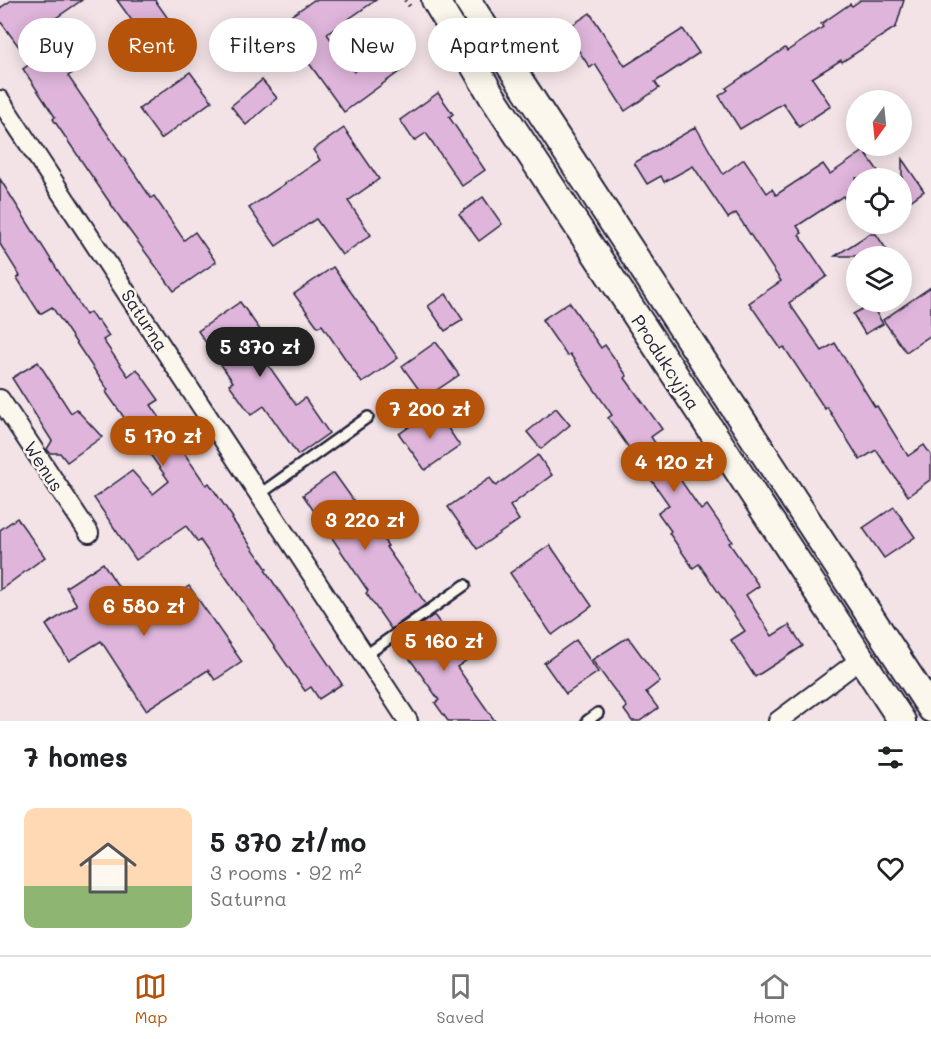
<!DOCTYPE html>
<meta charset="utf-8">
<style>
body{margin:0;font-family:Mali,sans-serif;background:#f2f2f2;color:#202124;height:100vh;display:flex;flex-direction:column;font-size:22px;white-space:nowrap}
*{box-sizing:border-box;margin:0}
p{font-size:20px;color:#757577}
.icon{flex:none;width:33px;height:33px;fill:none;stroke:currentColor;stroke-width:2;stroke-linecap:round;stroke-linejoin:round}
.map{position:relative;height:721px;overflow:hidden}
.panel{display:flex;flex-direction:column;background:#fff;flex:1}
.panel>*{flex:none}
.top-card{position:absolute;left:18px;top:18px;width:600px;height:54px;display:flex;gap:12px}
.needle{width:39px;rotate:195deg}
.fabs{position:absolute;left:846px;top:90px;display:grid;gap:12px}
.fabs a{display:grid;place-items:center;width:66px;height:66px;border-radius:50%;background:#fff;box-shadow:0 3px 15px #0003;font-size:30px}
.price{position:absolute;translate:-50% -51px;padding:0 14px;border-radius:21px;background:#b45309;color:#fff;font-size:20px;line-height:39px;filter:drop-shadow(0 2px 3px #0008)}
.price::after{content:'';position:absolute;left:50%;top:36px;width:18px;height:14px;margin-left:-9px;background:inherit;clip-path:polygon(0 0,100% 0,50% 100%)}
.price.selected{background:#222;color:#fff}
ul{padding:0;list-style:none}
li{display:flex;align-items:center;gap:18px;height:150px;padding:0 24px}
li+li{border-top:2px solid #e0e0e0}
li span{display:grid;place-items:center;flex:none;width:168px;height:120px;border-radius:12px;color:#555}
li>.icon{margin-inline-start:auto}
span .icon{width:72px;height:72px;fill:#fffc;stroke-width:1}
li b{font-size:26px}
h2{display:flex;justify-content:space-between;align-items:center;height:72px;padding:0 24px;font-size:26px}
.pill{padding:0 21px;border-radius:27px;background:#fff;box-shadow:0 3px 15px #0003;font-size:21px;line-height:54px}
.pill.selected{background:#b45309;color:#fff}
.tab-bar{display:flex;justify-content:space-around;align-items:center;height:84px;border-top:2px solid #e0e0e0;background:#fff;font-size:16px;color:#757577}
.tab-bar a{display:grid;justify-items:center;gap:3px}
.tab-bar .selected{color:#b45309}
.map>svg:first-child{display:block}
.building{fill:#dfb5db;stroke:#22223b;stroke-width:1.5}
.lines{fill:none;stroke-linecap:round;stroke-linejoin:round}
.service-casing{stroke:#22223b;stroke-width:14}
.minor-casing{stroke:#22223b;stroke-width:22}
.secondary-casing{stroke:#22223b;stroke-width:30}
.path{stroke:#22223b;stroke-width:4;stroke-dasharray:1.5 4.5;stroke-linecap:butt}
.service{stroke:#fbf7ec;stroke-width:9}
.minor{stroke:#fbf7ec;stroke-width:18}
.secondary{stroke:#fbf7ec;stroke-width:26}
.labels{text-anchor:middle;dominant-baseline:central;stroke-width:5;stroke-linejoin:round;paint-order:stroke}
.street-label{font-size:18px;fill:#22223b;stroke:#fbf7ec}
</style>
<div class="map">
<svg width="931" height="721" viewBox="0 0 931 721">
<rect width="100%" height="100%" fill="#f3e3e7"/>
<filter id="ink" filterUnits="userSpaceOnUse"><feTurbulence type="fractalNoise" baseFrequency=".0167" numOctaves="2"/><feDisplacementMap in="SourceGraphic" scale="12" xChannelSelector="R" yChannelSelector="G"/><feConvolveMatrix kernelMatrix="1 2 1 2 8 2 1 2 1" color-interpolation-filters="sRGB"/></filter>
<g filter="url(#ink)">
<!-- building -->
<g class="building">
<path d="M12,0H82L43,27L74,72L68,76L151,198L154,196L184,240L195,232L216,262L174,291L121,219L53,119L55,117L23,69L31,63L0,21V8Z"/>
<path d="M117,0H155L179,34L154,51Z"/>
<path d="M314,0H376L327,34L354,72L387,47L403,69L344,112L301,52L299,53L279,24Z"/>
<path d="M861,0H904L896,27L842,62L841,60L812,78L831,106L799,127L783,103L740,129L719,96L728,90L726,88L785,48L787,51L823,27L821,24L850,4L852,6Z"/>
<path d="M590,13L625,66L683,29L699,53L655,82L659,88L625,111L595,64L590,68L565,30Z"/>
<path d="M190,72L212,101L161,139L139,109Z"/>
<path d="M262,80L277,98L246,125L231,106Z"/>
<path d="M438,93L453,114L449,117L485,170L462,186L426,133L414,141L400,120Z"/>
<path d="M696,127L723,174L744,159L767,193L772,189L776,195L823,164L830,174L864,151L883,178H856V216L843,196L797,226L802,233L799,235L827,276L789,303L822,351L835,343L875,407L877,406L908,456L924,445L931,455V479L908,496L876,450L860,460L827,407L825,409L784,347L781,349L749,303L781,281L736,213L728,218L693,166L664,182L661,176L647,184L634,163Z"/>
<path d="M344,128L379,179L348,201L371,235L342,255L316,219L276,246L249,208L320,160L313,150Z"/>
<path d="M902,159L924,191L902,207Z"/>
<path d="M0,179L86,315L90,312L96,321L98,320L109,336L103,340L128,376L137,369L159,400L151,405L206,485L209,483L233,518L232,519L267,569L265,570L342,684L319,699L311,687L305,691L200,540L198,542L186,526L136,560L94,498L132,471L153,494L169,481L106,392L108,390L52,307L40,314L17,278L20,276L0,244Z"/>
<path d="M483,197L502,224L479,241L459,214Z"/>
<path d="M869,234H876L891,256H835Z"/>
<path d="M333,267L398,358L362,383L322,325L318,327L294,294Z"/>
<path d="M931,287V335L906,352L883,320Z"/>
<path d="M446,294L463,320L445,331L428,306Z"/>
<path d="M240,302L261,331L250,339L296,405L305,398L329,433L298,455L264,406L251,415L229,384L233,382L198,331Z"/>
<path d="M569,302L601,348L605,345L627,376L625,378L662,429L651,437L701,510L707,505L732,541L729,543L759,586L746,595L772,636L789,625L803,646L755,677L731,640L745,631L699,564L693,568L669,533L671,531L658,513L669,505L608,418L612,415L570,354L567,356L542,320Z"/>
<path d="M871,304L883,324L865,334L853,314Z"/>
<path d="M436,342L459,375L425,398L402,366Z"/>
<path d="M38,362L71,413L76,409L102,437L67,462L60,453H50L47,449L52,441L12,378Z"/>
<path d="M556,408L570,425L541,449L527,432Z"/>
<path d="M435,409L460,446L425,470L399,434Z"/>
<path d="M538,455L552,475L510,506L519,520L477,549L448,507L490,478L496,486Z"/>
<path d="M334,473L366,518L368,517L388,546L386,547L426,604L391,629L366,593L368,591L303,495Z"/>
<path d="M894,507L915,537L884,558L863,528Z"/>
<path d="M17,518L45,557L0,590V530Z"/>
<path d="M550,545L592,606L552,635L510,573Z"/>
<path d="M103,563L140,620L189,586L242,662L215,680L208,670L146,710L101,641L69,661L46,625L77,605L66,587Z"/>
<path d="M434,615L467,660L457,667L495,721H448L435,703L439,700L405,652L407,651L399,640Z"/>
<path d="M628,637L660,681L646,692L658,708L640,721H632L624,710L627,707L592,660Z"/>
<path d="M576,640L598,672L566,694L544,663Z"/>
</g>
<g class="lines">
<!-- service casing -->
<g class="service-casing">
<g id="service">
<path d="M260,494L368,417"/>
<path d="M366,655L465,585"/>
<path d="M587,721L598,713"/>
</g>
</g>
<!-- minor casing -->
<g class="minor-casing">
<g id="minor">
<path d="M0,100L408,721"/>
<path d="M0,399L89,533"/>
<path d="M778,721L861,659"/>
</g>
</g>
<!-- secondary casing -->
<g class="secondary-casing">
<g id="secondary">
<path d="M435,0L492,96L902,721"/>
<path d="M467,0L931,709"/>
</g>
</g>
<!-- path -->
<path class="path" d="M405,0L411,8"/>
<!-- service -->
<use href="#service" class="service"/>
<!-- minor -->
<use href="#minor" class="minor"/>
<!-- secondary -->
<use href="#secondary" class="secondary"/>
</g>
</g>
<g class="labels">
<!-- street labels -->
<g class="street-label">
<text transform="translate(145 320) rotate(57)">Saturna</text>
<text transform="translate(666 362) rotate(57)">Produkcyjna</text>
<text transform="translate(44 466) rotate(57)">Wenus</text>
</g>
</g>
</svg>
<div class="fabs">
<a><svg class="needle" viewBox="-14 -14 28 28"><path d="M0-13l5 13h-10z" fill="#e53935"/><path d="M0 13l5-13h-10z" fill="#757577"/></svg></a>
<a><svg class="icon" aria-label="locate" viewBox="0 0 24 24"><circle cx="12" cy="12" r="6"/><path d="M12 2v4M12 18v4M2 12h4M18 12h4"/></svg></a>
<a><svg class="icon" aria-label="layers" viewBox="0 0 24 24"><path d="M12 4l9 5-9 5-9-5zM3 14l9 5 9-5"/></svg></a>
</div>
<b class="price selected" style="left:260px;top:378px">5 370 zł</b>
<b class="price" style="left:430px;top:440px">7 200 zł</b>
<b class="price" style="left:163px;top:467px">5 170 zł</b>
<b class="price" style="left:674px;top:493px">4 120 zł</b>
<b class="price" style="left:365px;top:551px">3 220 zł</b>
<b class="price" style="left:144px;top:637px">6 580 zł</b>
<b class="price" style="left:444px;top:672px">5 160 zł</b>
<div class="top-card">
<a class="pill">Buy</a>
<a class="pill selected">Rent</a>
<a class="pill">Filters</a>
<a class="pill">New</a>
<a class="pill">Apartment</a>
</div>
</div>
<section class="panel">
<h2>7 homes<svg class="icon" aria-label="filters" viewBox="0 0 24 24"><path d="M4 7h16M4 17h16"/><circle cx="9" cy="7" r="2"/><circle cx="15" cy="17" r="2"/></svg></h2>
<ul>
<li><span style="background:linear-gradient(#ffd9b3 65%,#8fb573 0)"><svg class="icon" aria-label="home" viewBox="0 0 24 24"><path d="M3 11l9-7 9 7M6 9v11h12V9"/></svg></span><div><b>5 370 zł/mo</b><p>3 rooms · 92 m²</p><p>Saturna</p></div><svg class="icon" aria-label="heart" viewBox="0 0 24 24"><path d="M12 20l-8-8c-3-5 5-10 8-4 3-6 11-1 8 4z"/></svg></li>
</ul>
</section>
<nav class="tab-bar">
<a class="selected"><svg class="icon" aria-label="map" viewBox="0 0 24 24"><path d="M3 6l6-2 6 2 6-2v14l-6 2-6-2-6 2zM9 4v14M15 6v14"/></svg>Map</a>
<a><svg class="icon" aria-label="saved" viewBox="0 0 24 24"><path d="M7 4h10v16l-5-4-5 4z"/></svg>Saved</a>
<a><svg class="icon" aria-label="home" viewBox="0 0 24 24"><path d="M3 11l9-7 9 7M6 9v11h12V9"/></svg>Home</a>
</nav>
